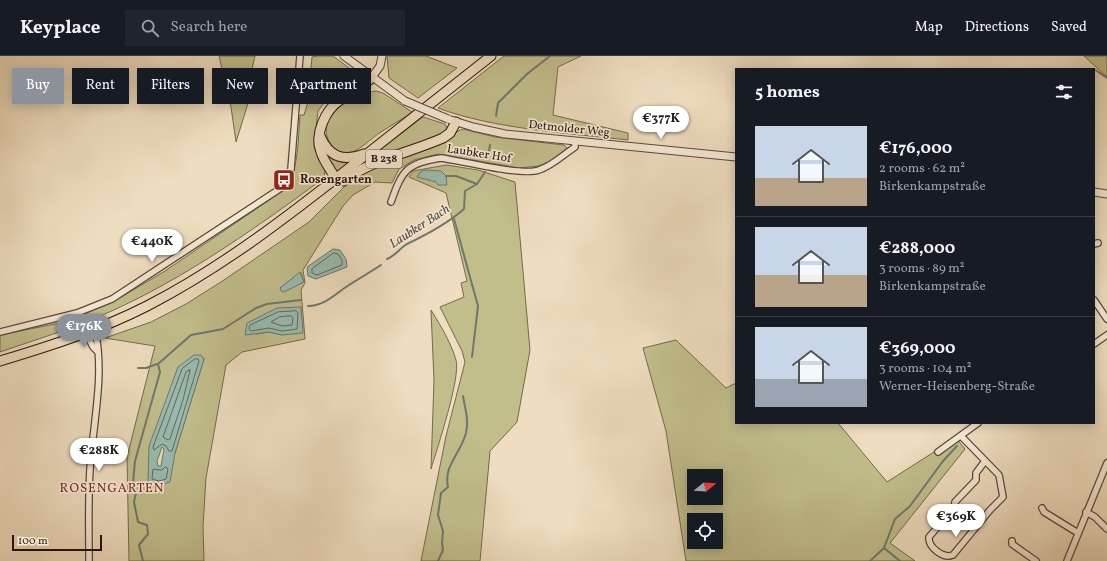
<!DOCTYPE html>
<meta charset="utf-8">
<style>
body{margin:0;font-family:Vollkorn,serif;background:#20242c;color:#f1f3f6;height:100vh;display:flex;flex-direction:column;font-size:15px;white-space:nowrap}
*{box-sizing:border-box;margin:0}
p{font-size:13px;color:#9ea1a6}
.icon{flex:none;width:22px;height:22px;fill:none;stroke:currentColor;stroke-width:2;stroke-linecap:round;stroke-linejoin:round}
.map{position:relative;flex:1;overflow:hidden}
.details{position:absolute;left:735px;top:12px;width:360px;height:356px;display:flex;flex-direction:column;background:#171b24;border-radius:0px;box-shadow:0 2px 10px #0003}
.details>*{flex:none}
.top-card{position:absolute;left:12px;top:12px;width:380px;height:36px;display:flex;gap:8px}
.needle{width:26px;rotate:72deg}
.controls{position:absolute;left:687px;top:413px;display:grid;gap:8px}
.controls a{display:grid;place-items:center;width:36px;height:36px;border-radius:0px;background:#171b24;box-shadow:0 2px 10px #0003;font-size:20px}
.scale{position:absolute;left:12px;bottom:10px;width:90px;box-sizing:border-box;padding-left:4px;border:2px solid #2d130a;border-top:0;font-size:11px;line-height:14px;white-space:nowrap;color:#2d130a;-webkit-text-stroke:3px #f4e9d5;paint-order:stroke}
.price{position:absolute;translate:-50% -34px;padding:0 9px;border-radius:14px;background:#fff;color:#222;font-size:13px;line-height:26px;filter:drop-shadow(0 1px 2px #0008)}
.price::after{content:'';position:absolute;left:50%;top:24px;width:12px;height:9px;margin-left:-6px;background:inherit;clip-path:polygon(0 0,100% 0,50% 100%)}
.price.selected{background:#8c9099;color:#fff}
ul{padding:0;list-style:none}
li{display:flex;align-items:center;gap:12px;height:100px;padding:0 20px}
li+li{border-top:1px solid #363941}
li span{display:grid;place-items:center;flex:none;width:112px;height:80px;border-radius:0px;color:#555}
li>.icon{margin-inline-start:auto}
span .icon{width:48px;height:48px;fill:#fffc;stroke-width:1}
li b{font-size:17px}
h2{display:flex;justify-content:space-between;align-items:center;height:48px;padding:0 20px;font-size:17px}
.tag{padding:0 14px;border-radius:0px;background:#171b24;box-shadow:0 2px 10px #0003;font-size:14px;line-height:36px}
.tag.selected{background:#8c9099;color:#fff}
header{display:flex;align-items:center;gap:24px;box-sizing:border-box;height:56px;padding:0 20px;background:#171b24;border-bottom:1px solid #363941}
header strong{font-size:19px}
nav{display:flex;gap:22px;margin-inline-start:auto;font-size:14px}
.search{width:280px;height:36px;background:#20242c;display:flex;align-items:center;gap:10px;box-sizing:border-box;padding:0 14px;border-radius:0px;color:#9ea1a6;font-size:15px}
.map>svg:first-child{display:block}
.green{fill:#c1be8c;stroke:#77684b;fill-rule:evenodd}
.water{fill:#99bcb0;stroke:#6e786e;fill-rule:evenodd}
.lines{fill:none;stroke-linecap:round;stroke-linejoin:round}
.shore{stroke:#63685d;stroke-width:1}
.stream{stroke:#6e786e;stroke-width:2}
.minor-casing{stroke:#5d4637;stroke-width:8}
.tertiary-casing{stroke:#5d4637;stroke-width:9}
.primary-casing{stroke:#2d130a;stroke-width:11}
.minor{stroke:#f4e9d5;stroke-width:5.5}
.tertiary{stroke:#f4e9d5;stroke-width:7}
.primary{stroke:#eeddbf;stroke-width:9}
.tertiary-bridge-casing{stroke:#5d4637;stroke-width:9;stroke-linecap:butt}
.tertiary-bridge{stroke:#f4e9d5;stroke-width:7}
.labels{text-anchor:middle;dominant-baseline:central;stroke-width:3.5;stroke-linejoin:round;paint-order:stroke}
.shield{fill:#f4e9d5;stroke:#695347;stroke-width:1}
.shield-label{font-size:11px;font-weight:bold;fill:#2d130a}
.street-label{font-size:12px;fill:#2d130a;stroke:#f4e9d5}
.poi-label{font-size:12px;font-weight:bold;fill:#2d130a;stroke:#f4e9d5;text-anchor:start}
.water-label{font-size:13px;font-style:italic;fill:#534e44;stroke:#f4e9d5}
.neighbourhood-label{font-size:13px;letter-spacing:1px;fill:#7a1f14;stroke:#f4e9d5}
</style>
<header>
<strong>Keyplace</strong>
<div class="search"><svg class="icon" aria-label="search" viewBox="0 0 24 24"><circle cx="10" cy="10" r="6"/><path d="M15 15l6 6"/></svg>Search here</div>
<nav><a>Map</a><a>Directions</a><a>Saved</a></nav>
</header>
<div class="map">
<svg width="1107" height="505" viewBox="0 0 1107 505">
<rect width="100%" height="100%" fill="#eeddbf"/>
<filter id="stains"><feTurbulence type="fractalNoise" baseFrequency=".005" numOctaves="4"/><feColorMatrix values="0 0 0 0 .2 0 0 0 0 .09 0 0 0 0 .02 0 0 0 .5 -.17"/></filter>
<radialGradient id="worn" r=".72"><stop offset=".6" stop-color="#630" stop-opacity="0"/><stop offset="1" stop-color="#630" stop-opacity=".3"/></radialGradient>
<!-- green -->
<g class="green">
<path d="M219,0H255L250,21L249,44L236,86L231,51Z"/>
<path d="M318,0H333L353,15L355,19L354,23L348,28L331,38L318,55L314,89L325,115L324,122C249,177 173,231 86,266C58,277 29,286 0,296V279L65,266L118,243L165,215L287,132C299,109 298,84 300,59H304L308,46L312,1Z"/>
<path d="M387,0H426L457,12L418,42L389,22Z"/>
<path d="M504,0H581L558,11L553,59L628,77V84C568,77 494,73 438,52Z"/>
<path d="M1084,0H1107V21Z"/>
<path d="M376,35L383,37L412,56C402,64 391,69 381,76C371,82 360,95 348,97C342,97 335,95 332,90C311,62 352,38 376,35Z"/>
<path d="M423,61L445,68L447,72L442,79L378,101L365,108L363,107Z"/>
<path d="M463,73L495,81L564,89L567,92L552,105L538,110L519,112L438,98L414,104L399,113L392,127L375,126L353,139L343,150L303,214L305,227L301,234L305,283L242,296L226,309L206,422L203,471L204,505H129L127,401L155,290L105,282L151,266L186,248L221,226L309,166L345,130L379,108ZM301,217L304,226L280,232ZM301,251L282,279L269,276L256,278ZM201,299L204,303L175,397L148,426L178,311Z"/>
<path d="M327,97L349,105L350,106L339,115L334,114L324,99Z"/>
<path d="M446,109L478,114L515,126L530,294L517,366L490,395L480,505H421L446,380L465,306L462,295L440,251L464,241L461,227L467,225L446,137L409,121L413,115Z"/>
<path d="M431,254C441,270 451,287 456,304C461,321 437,393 431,413L434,324Z"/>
<path d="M676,284L726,332L736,327V367H838L887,426L956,382L965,393L890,487L915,505H686L666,375L643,292ZM694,420H716V442H694ZM694,464H716V486H694Z"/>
</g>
<!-- water -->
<g class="water">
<path d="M424,114L441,115L446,120L447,129H438L436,126L417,121L420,116Z"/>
<path d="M333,193L340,194L346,203L347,211L316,223L308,220L307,211Z"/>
<path d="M300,216L304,226L284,236L281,235L280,232Z"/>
<path d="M301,251L303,277L282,279L269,276L245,279L247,267L277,252Z"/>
<path d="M194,299H201L204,303L175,397L170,426C161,429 156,430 148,426L149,390L178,311ZM162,391L164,393L161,410H158L157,405Z"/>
</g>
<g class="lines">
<!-- shore -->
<g class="shore">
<path d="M334,197L338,198L342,204V209L317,219L312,217V213Z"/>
<path d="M296,255L298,257L297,273L282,275L269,272L251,275L249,273L250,269L278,256Z"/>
<path d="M291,260L293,262L292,269L282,270L271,266L279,261Z"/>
<path d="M195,303H198L199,305L172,395H169L166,390L162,388L154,394L153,391L182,313Z"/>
<path d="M190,314L183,344L170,383L168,384L163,381L186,316Z"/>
<path d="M166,411L168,413L166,423L159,425L152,423L153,413L161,414Z"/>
</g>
<!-- stream -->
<g class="stream">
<path d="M1094,13L1107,22"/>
<path d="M496,60L498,47L527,18L550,0"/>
<path d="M488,100L490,89"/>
<path d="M446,120H456L477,128"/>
<path d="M454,163L478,250L472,301"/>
<path d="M387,203C395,200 400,192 407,188C428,178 447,168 464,153L465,135L477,128L485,116"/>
<path d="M308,250C324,250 334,239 346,231C358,223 369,217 381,209"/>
<path d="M138,312H146L157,308"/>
<path d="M884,492L900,505"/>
<path d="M143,505L139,489L148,478L147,469L138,466L134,446L136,437L133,427L135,405L160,316L158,308L191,279L223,273L256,252L267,248L301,244"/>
<path d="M438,505L443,494L442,487L443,475L438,459L441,437L448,431C443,410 461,397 466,377C469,363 465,353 463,340"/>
<path d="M870,505L884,492L895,463L910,450L943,405L957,390"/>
</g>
<!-- minor casing -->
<g class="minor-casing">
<g id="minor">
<path d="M391,146C402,115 406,107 441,102C462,105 521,120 539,114C552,110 563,99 575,91V86"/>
<path d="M1094,188L1098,187"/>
<path d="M1094,244L1107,263"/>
<path d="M0,276L77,257L112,243L281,132L286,126L291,113L300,0"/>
<path d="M86,277L93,291L97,295"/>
<path d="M1094,288L1107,279"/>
<path d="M961,380L999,419L1003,441L990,454L953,499C943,503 928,491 929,481L954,452L955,446L976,424V417L985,405"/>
<path d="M938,396L978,367"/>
<path d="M1042,452L1044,456L1078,477"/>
<path d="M1086,456L1095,461L1107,473"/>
<path d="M1012,485V488L1036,505"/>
<path d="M89,505C89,475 88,444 90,413C93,367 105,319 95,274"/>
<path d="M1067,505L1107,407"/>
</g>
</g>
<!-- tertiary casing -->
<g class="tertiary-casing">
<g id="tertiary">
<path d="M344,0L405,45"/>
<path d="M372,21L380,10L382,0"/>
<path d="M451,64L473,71L505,78L736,101"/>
<path d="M1094,136L1107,138"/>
</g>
</g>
<!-- primary casing -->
<g class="primary-casing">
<g id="primary">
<path d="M320,80C329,101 343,106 364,98"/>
<path d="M336,123C331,114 324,106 321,96C314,79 325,54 340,44C351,36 363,32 372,21"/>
<path d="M343,125C373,103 409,97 443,82L450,77L456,66"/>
<path d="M0,305C50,290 100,274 147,250C223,211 291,158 358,105C403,70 447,35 491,0"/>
</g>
</g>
<!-- minor -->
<use href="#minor" class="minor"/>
<!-- tertiary -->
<use href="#tertiary" class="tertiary"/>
<!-- primary -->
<use href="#primary" class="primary"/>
<!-- tertiary-bridge casing -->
<g class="tertiary-bridge-casing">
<path id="tertiary-bridge" d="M405,45L448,63"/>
</g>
<!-- tertiary-bridge -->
<use href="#tertiary-bridge" class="tertiary-bridge"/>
</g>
<!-- icons -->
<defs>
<g id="bus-square" transform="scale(1.15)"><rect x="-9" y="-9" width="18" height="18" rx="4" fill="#8f2418" stroke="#f4e9d5"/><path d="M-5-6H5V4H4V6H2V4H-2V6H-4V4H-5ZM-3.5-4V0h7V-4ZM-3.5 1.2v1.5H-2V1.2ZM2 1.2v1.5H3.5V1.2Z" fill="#fff"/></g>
</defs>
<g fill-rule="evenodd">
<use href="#bus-square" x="284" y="124"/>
</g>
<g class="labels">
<!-- shield labels -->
<rect class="shield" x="366" y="94" width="36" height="18" rx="3"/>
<g class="shield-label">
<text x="384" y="103">B 238</text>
</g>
<!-- street labels -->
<g class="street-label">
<text transform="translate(569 73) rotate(6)">Detmolder Weg</text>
<text transform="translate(479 98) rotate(9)">Laubker Hof</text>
</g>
<!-- poi labels -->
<g class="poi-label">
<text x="300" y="124">Rosengarten</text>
</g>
<!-- water labels -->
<g class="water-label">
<text transform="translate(420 171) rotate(-33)">Laubker Bach</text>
</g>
<!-- neighbourhood labels -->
<g class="neighbourhood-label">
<text x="112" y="433">ROSENGARTEN</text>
</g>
</g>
<rect width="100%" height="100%" filter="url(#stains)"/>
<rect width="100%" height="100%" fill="url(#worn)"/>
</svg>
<div class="controls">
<a><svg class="needle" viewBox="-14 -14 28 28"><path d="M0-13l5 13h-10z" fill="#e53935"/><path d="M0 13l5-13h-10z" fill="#9ea1a6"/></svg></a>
<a><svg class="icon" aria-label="locate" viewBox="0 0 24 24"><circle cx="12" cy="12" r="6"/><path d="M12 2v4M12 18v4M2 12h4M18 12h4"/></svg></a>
</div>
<div class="scale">100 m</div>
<b class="price" style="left:661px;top:84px">€377K</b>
<b class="price" style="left:152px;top:207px">€440K</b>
<b class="price selected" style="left:84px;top:292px">€176K</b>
<b class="price" style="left:99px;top:416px">€288K</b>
<b class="price" style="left:956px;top:482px">€369K</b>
<div class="top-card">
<a class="tag selected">Buy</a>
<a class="tag">Rent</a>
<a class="tag">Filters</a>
<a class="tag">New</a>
<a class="tag">Apartment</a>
</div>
<section class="details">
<h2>5 homes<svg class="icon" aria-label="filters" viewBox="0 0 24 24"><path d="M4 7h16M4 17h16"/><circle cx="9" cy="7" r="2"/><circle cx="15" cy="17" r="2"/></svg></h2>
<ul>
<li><span style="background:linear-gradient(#c9d6e8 65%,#b9a48a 0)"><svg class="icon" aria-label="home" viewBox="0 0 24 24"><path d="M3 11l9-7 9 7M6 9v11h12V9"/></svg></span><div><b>€176,000</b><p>2 rooms · 62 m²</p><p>Birkenkampstraße</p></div></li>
<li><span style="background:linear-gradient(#c9d6e8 60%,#b9a48a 0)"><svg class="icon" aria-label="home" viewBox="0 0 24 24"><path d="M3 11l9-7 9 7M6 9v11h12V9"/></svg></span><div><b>€288,000</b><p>3 rooms · 89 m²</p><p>Birkenkampstraße</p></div></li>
<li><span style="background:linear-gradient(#c9d6e8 65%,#9aa5b1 0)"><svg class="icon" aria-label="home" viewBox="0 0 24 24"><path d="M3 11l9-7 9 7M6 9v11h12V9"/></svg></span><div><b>€369,000</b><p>3 rooms · 104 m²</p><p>Werner-Heisenberg-Straße</p></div></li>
</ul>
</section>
</div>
